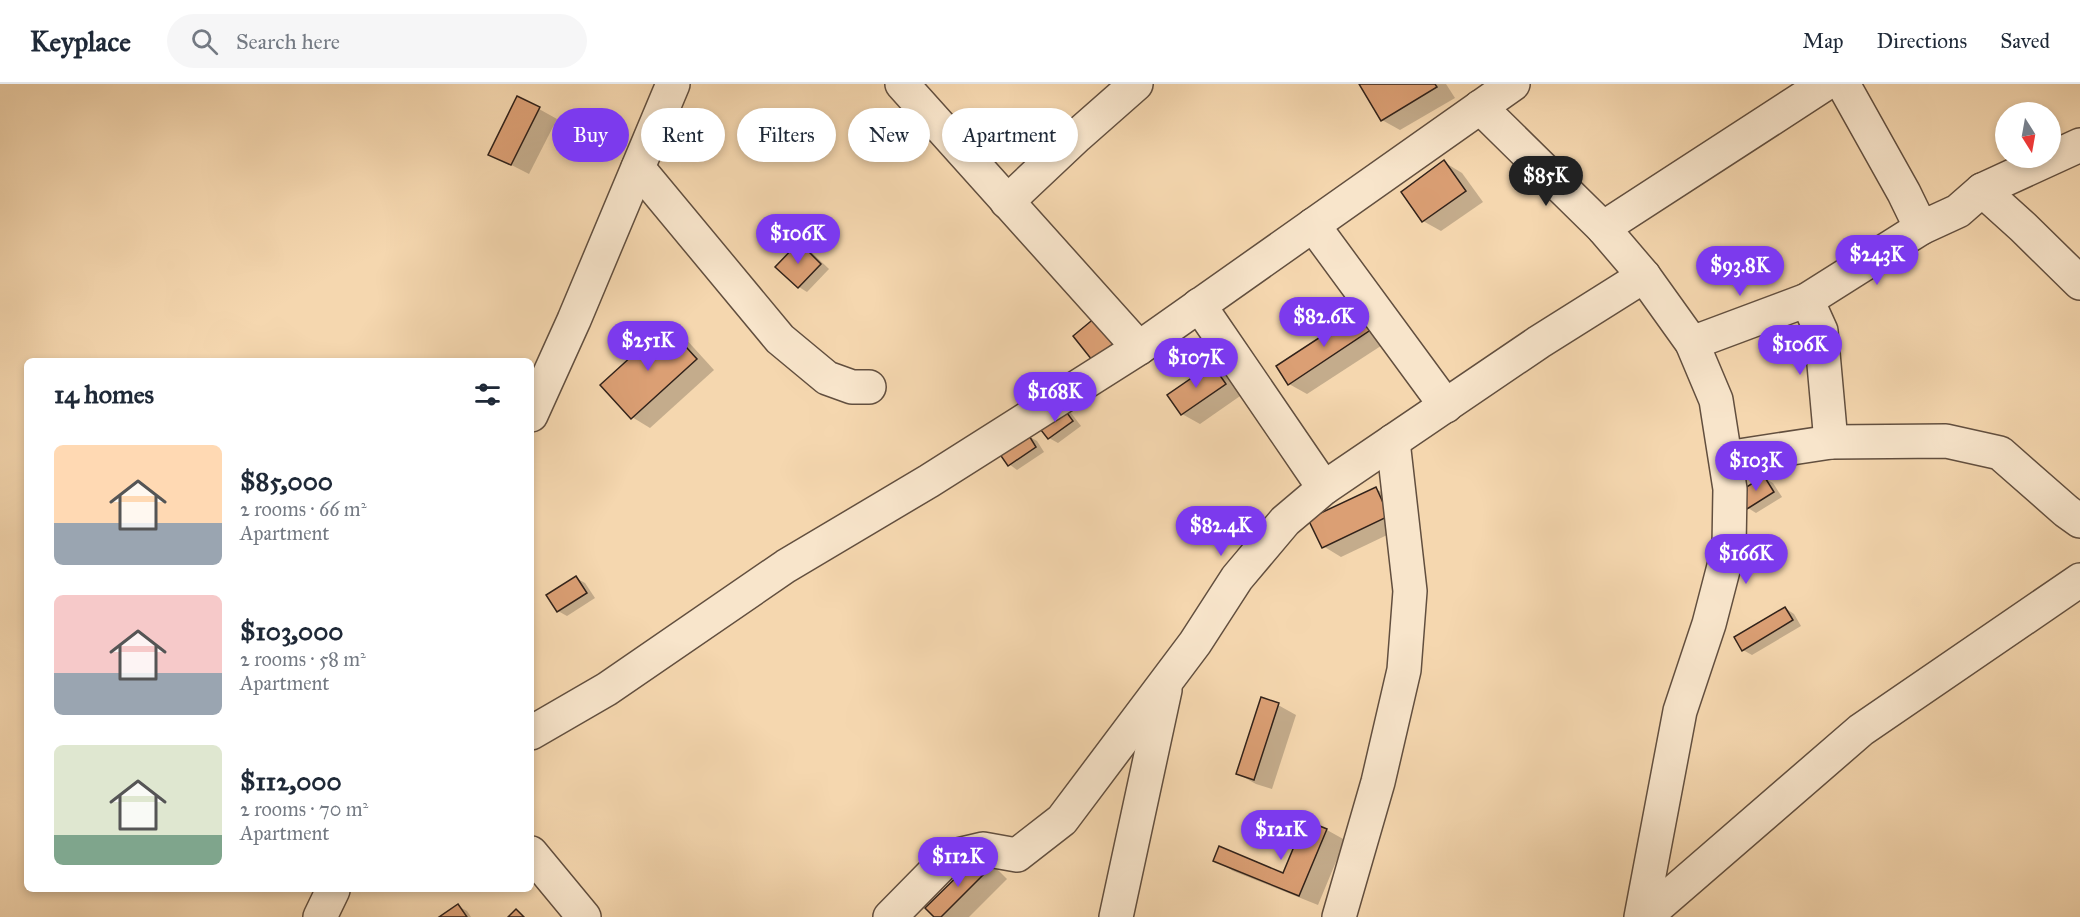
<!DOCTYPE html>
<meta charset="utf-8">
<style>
body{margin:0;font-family:"IM FELL Great Primer",serif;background:#f6f6f7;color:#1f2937;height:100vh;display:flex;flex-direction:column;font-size:22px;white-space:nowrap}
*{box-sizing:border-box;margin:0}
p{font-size:20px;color:#747a83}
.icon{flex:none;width:33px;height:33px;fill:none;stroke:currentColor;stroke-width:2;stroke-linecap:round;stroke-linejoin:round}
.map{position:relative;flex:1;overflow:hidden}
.drawer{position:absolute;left:24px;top:274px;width:510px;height:534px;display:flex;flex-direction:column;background:#fff;border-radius:9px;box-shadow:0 3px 9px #0003}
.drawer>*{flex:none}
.guide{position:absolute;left:552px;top:24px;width:570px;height:54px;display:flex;gap:12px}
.needle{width:39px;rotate:169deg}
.tools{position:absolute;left:1995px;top:18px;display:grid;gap:12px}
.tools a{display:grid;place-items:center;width:66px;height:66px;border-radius:50%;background:#fff;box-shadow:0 3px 9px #0003;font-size:30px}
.price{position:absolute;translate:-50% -51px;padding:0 14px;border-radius:21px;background:#7c3aed;color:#fff;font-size:20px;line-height:39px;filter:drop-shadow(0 2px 3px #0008)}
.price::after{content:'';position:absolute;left:50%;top:36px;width:18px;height:14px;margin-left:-9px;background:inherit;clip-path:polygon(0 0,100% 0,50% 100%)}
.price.selected{background:#222;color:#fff}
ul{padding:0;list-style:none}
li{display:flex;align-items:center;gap:18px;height:150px;padding:0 30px}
li span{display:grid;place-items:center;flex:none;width:168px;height:120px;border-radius:9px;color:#555}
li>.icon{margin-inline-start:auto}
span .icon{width:72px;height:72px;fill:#fffc;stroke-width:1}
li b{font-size:26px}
h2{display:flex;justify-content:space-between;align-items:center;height:72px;padding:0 30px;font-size:26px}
.tag{padding:0 21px;border-radius:27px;background:#fff;box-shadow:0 3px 9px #0003;font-size:21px;line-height:54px}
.tag.selected{background:#7c3aed;color:#fff}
header{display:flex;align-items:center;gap:36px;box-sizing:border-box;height:84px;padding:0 30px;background:#fff;border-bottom:2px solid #e0e1e3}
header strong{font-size:28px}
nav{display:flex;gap:33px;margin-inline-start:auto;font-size:21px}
.search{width:420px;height:54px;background:#f6f6f7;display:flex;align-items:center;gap:15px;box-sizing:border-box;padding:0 21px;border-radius:33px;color:#747a83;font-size:22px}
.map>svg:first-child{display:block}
.shadow{fill:#0003}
.building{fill:#db9f74;stroke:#31221a;stroke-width:1.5}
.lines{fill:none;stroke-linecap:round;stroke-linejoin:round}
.minor-casing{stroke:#624f3f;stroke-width:36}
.minor{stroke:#f8e5cb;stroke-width:33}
</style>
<header>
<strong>Keyplace</strong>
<div class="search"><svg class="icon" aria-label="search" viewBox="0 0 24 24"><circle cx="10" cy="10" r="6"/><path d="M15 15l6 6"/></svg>Search here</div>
<nav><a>Map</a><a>Directions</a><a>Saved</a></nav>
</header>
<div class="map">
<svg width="2080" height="833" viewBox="0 0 2080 833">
<rect width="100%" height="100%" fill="#f5d7af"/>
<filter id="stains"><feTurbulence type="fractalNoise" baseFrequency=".00333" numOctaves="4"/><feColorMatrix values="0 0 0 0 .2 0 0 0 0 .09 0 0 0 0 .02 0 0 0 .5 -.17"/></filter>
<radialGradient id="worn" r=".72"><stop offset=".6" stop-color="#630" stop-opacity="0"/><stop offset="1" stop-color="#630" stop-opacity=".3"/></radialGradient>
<!-- shadow -->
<g class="shadow">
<path d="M1361,0H1446L1455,14L1400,46L1382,36Z"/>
<path d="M539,25L557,35L529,90L490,70Z"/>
<path d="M1444,78L1462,89L1483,118L1441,147L1423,137Z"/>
<path d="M799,160L808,165L829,185L807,208L799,203Z"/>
<path d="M1360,229L1390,256L1307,310L1289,300Z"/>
<path d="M666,242L684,253L714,286L650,344L632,333Z"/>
<path d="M1212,282L1230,292L1243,310L1200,340L1182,330Z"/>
<path d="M1062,324L1071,329L1081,342L1058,359L1049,354Z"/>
<path d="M1028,352L1037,357L1044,368L1017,386L1009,380Z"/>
<path d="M1764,394L1773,399L1782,413L1756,429L1748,424Z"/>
<path d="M1376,405L1394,415L1406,442L1341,473L1323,462Z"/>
<path d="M576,494L585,499L595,514L567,532L558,527Z"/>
<path d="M1785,524L1794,530L1801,542L1752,571L1743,566Z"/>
<path d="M1278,621L1296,631L1272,705L1256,700L1238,690Z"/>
<path d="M1306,738L1327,746L1345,756L1318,821L1233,787L1215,776L1284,790Z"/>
<path d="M979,774L996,784L1007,795L969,833H936Z"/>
<path d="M458,822L467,827L471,833H442Z"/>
</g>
<!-- building -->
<g class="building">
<path d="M1359,0H1435L1437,3L1381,37Z"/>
<path d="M517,12L540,23L511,81L488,71Z"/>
<path d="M1444,76L1466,107L1422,138L1401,108Z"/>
<path d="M799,158L821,180L798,204L775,183Z"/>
<path d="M1360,227L1372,245L1288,301L1276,282Z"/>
<path d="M1102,228L1122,253L1092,276L1073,252Z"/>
<path d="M666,241L697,275L631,335L600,301Z"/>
<path d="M1212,280L1226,300L1181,331L1167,311Z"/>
<path d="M1062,322L1073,337L1048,355L1037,341Z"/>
<path d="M1028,350L1036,363L1008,382L999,369Z"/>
<path d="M1764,392L1774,408L1747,425L1737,409Z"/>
<path d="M1376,403L1389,432L1322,464L1308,435Z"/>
<path d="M576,492L587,509L557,528L546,511Z"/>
<path d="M1785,523L1793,536L1742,567L1734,553Z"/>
<path d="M1261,613L1279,619L1254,696L1236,690Z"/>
<path d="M1305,736L1327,745L1299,812L1213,777L1219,762L1283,789Z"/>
<path d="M978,772L990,784L941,833H934L925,824Z"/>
<path d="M458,820L467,833H439Z"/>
<path d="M516,825L524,833H508Z"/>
</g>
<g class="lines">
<!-- minor casing -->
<g class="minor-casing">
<g id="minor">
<path d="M902,0L1139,264"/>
<path d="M1843,0L1904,109L1921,144L1958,127L1982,106L2023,143L2080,199"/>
<path d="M1480,23L1603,144L1644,192L1692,259L1716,316L1730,405L1729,463L1709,540L1680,627L1641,833"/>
<path d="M638,84L780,255L827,294L852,303H869"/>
<path d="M1982,106L2080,61"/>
<path d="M1007,118L1077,52L1136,0"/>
<path d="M1313,141L1446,322"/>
<path d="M1603,144L1825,0"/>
<path d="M1807,216L1821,247L1831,358"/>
<path d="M1199,221L1324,404"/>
<path d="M1692,259L1807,216L1921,144"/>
<path d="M531,331L574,236L673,0"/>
<path d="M1726,374L1831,358L1946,357L2000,369L2066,427L2080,437"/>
<path d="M531,649L607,605L786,482L929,397L1139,264L1513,0"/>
<path d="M531,769L584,833"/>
<path d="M320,833L333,806"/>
<path d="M890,833L949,773L983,765L1017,771L1062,736L1195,559L1237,494L1285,437L1324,404L1539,258L1644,192"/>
<path d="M1116,833L1165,606"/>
<path d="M1339,833L1378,698L1404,586L1410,507L1393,357"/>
<path d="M1645,833L1861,646L2080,496"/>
</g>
</g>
<!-- minor -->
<use href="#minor" class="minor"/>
</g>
<rect width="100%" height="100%" filter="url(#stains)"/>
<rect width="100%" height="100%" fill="url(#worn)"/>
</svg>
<div class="tools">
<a><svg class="needle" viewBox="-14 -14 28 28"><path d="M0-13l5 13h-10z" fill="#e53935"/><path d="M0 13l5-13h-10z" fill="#747a83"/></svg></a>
</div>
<b class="price selected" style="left:1546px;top:123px">$85K</b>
<b class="price" style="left:798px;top:181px">$106K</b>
<b class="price" style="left:1877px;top:202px">$243K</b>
<b class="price" style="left:1740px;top:213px">$93.8K</b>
<b class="price" style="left:1324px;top:264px">$82.6K</b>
<b class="price" style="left:648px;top:288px">$251K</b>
<b class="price" style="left:1800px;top:292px">$106K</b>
<b class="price" style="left:1196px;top:305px">$107K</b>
<b class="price" style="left:1055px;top:339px">$168K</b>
<b class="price" style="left:1756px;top:408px">$103K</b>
<b class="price" style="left:1221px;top:473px">$82.4K</b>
<b class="price" style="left:1746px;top:501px">$166K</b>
<b class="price" style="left:1281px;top:777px">$121K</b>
<b class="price" style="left:958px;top:804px">$112K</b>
<div class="guide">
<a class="tag selected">Buy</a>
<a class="tag">Rent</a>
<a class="tag">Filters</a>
<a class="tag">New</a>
<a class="tag">Apartment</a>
</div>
<section class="drawer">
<h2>14 homes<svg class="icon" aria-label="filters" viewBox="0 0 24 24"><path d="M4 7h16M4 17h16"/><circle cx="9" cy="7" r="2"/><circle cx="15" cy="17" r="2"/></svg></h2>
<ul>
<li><span style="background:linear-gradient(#ffd9b3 65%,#9aa5b1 0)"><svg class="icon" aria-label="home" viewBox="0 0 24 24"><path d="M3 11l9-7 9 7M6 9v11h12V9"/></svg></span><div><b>$85,000</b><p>2 rooms · 66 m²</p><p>Apartment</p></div></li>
<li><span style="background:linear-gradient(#f6c9c9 65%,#9aa5b1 0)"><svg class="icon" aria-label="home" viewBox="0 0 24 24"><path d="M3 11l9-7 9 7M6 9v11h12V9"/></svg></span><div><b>$103,000</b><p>2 rooms · 58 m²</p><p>Apartment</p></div></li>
<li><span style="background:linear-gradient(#dfe7d0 75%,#7fa58c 0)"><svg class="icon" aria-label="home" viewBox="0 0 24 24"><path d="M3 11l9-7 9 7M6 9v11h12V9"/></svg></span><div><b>$112,000</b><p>2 rooms · 70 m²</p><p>Apartment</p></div></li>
</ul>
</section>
</div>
